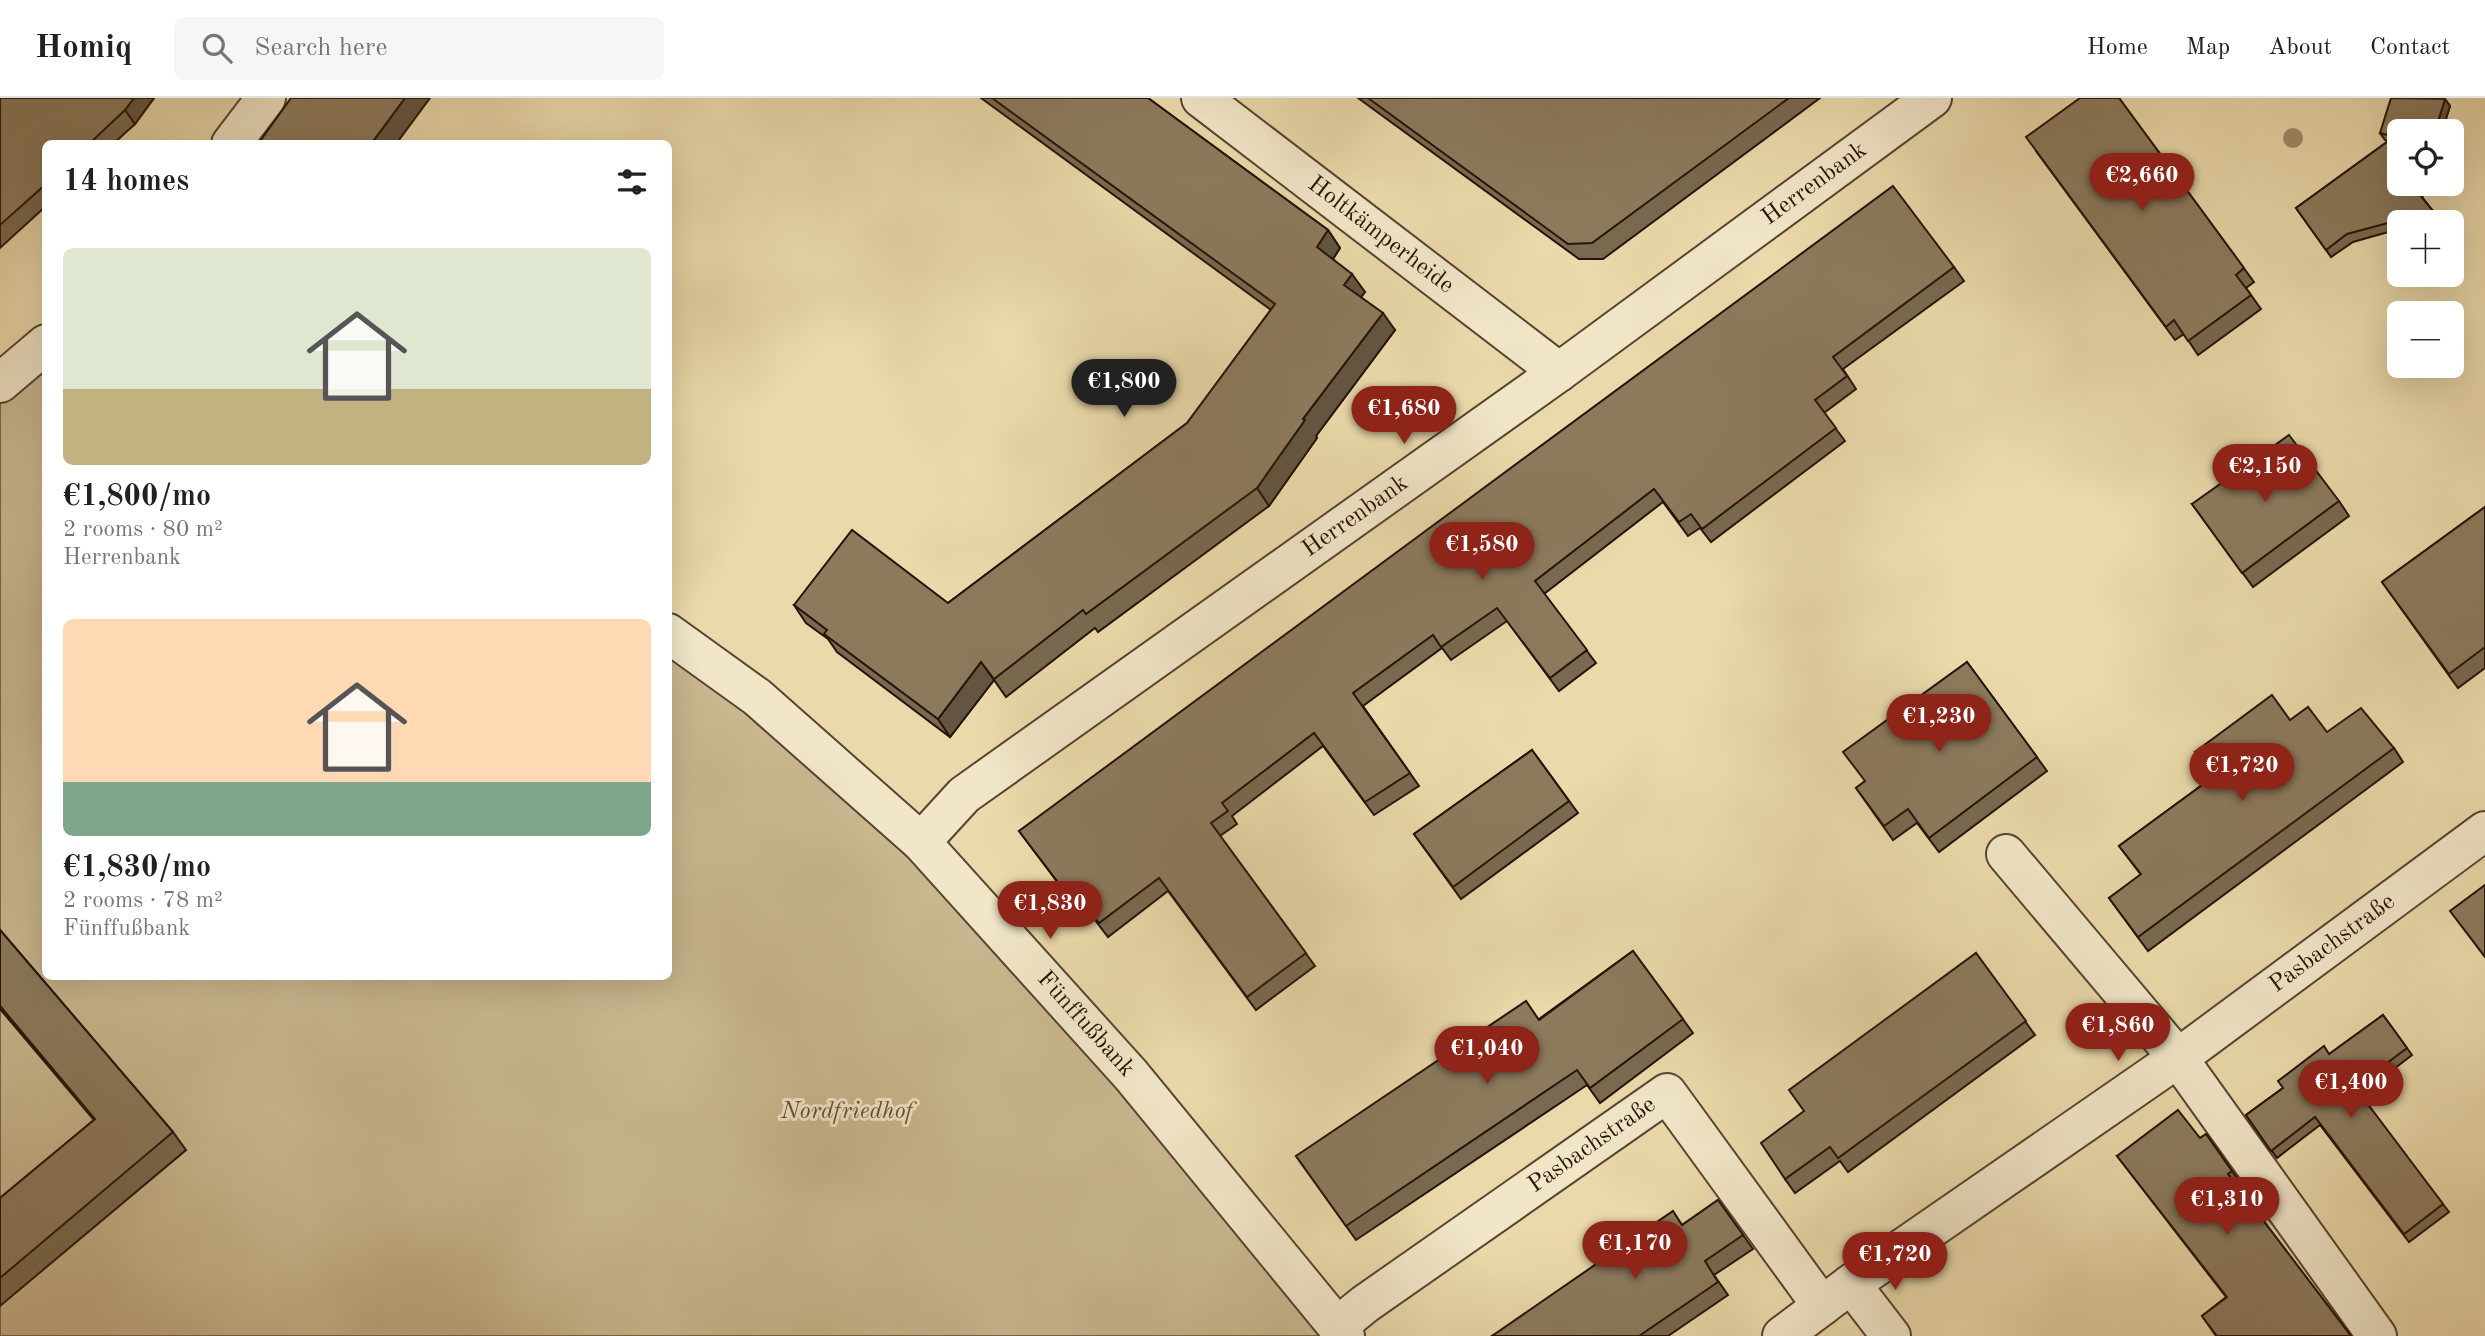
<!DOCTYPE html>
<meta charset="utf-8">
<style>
body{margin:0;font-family:"Old Standard TT",serif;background:#f6f6f6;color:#202124;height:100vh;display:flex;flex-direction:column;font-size:26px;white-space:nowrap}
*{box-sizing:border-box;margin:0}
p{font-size:23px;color:#757577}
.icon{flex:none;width:38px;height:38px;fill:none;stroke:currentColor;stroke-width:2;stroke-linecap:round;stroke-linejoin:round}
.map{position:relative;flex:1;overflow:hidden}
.drawer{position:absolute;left:42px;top:42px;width:630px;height:840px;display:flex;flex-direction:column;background:#fff;border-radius:10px;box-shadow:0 7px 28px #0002}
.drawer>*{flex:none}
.tools{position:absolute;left:2387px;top:21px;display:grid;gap:14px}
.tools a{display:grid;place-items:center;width:77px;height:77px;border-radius:10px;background:#fff;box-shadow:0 7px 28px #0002;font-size:35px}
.price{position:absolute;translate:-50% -60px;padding:0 16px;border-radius:24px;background:#8f2418;color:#fff;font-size:23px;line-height:46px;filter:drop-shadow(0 2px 4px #0008)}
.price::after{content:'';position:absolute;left:50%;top:42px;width:21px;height:16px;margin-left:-10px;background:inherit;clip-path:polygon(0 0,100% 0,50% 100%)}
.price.on{background:#222;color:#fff}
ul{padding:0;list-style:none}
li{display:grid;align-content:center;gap:14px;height:371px;padding:0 21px}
li span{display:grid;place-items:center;height:217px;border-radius:10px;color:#555}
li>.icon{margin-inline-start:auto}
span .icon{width:126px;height:126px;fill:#fffc;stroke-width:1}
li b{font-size:30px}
h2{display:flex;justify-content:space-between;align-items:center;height:84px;padding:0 21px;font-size:30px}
header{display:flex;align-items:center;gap:42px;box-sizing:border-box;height:98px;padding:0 35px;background:#fff;border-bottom:2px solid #e0e0e0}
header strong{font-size:33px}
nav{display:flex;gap:38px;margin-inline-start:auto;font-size:24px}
.search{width:490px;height:63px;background:#f6f6f6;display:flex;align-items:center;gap:18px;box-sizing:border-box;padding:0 24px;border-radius:10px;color:#757577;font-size:26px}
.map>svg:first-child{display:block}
.green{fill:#c9b78f;stroke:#78654c;stroke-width:2}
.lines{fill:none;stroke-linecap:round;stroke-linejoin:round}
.minor-casing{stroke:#574431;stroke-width:42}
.minor{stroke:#f1e6c8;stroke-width:38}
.tree{fill:#9e8b6b}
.wall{fill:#786950;stroke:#261309;stroke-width:2}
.shaded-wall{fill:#625541;stroke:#261309;stroke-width:2}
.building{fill:#8c7a5d;stroke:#261309;stroke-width:2}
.labels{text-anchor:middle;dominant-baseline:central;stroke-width:6;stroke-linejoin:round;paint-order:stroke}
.street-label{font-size:24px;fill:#261309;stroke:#f1e6c8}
.park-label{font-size:24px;font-style:italic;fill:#5f4c38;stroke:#f1e6c8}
</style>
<header>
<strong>Homiq</strong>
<div class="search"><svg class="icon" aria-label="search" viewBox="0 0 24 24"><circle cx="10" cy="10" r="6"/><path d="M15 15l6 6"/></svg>Search here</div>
<nav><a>Home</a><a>Map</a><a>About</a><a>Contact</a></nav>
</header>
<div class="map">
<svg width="2485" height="1238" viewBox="0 0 2485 1238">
<rect width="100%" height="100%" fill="#ead9aa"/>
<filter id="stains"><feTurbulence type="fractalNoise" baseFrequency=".00286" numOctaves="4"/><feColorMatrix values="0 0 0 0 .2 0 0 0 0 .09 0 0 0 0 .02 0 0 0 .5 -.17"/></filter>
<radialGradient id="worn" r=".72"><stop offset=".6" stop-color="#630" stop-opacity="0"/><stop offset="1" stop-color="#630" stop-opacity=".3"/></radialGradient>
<!-- green -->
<path class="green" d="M45,253L46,878H668L669,544L910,749L1123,986L1328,1238H0V295Z"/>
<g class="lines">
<!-- minor casing -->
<g class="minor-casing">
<g id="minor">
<path id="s1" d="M1201,0L1559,274"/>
<path d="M231,46L266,0"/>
<path d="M0,285L46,246"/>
<path id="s2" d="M668,535L757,599L921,744L1131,977L1345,1238"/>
<path id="s3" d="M921,744L964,697L1559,274L1932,0"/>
<path d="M2006,756L2178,960L2377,1238"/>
<path d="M1851,1186L1891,1238"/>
<path id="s4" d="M1338,1228L1365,1206L1667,995L1822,1208"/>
<path id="s5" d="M1782,1238L1851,1186L2178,960L2485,733"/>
</g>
</g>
<!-- minor -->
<use href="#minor" class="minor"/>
</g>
<!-- trees -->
<circle class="tree" cx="2293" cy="40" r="10"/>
<!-- wall -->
<g class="wall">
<path d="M0,0H154L135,26L113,46H46V108L0,150Z"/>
<path d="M981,0H1148L1328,132L1340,150L1333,161L1365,194L1361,199L1395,232L1316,338L1317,340L1269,408L1098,534L1095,530L1006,599L994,582L950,639L837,554L828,541L806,525L794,507L948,505L1187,325L1271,212Z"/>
<path d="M1358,0H1820L1603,161H1579Z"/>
<path d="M2119,0L2254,184L2246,190L2261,211L2198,257L2184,236L2175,242L2036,53Z"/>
<path d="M2445,1L2450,8L2422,99L2439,121L2425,124H2399V131L2353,144L2331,159L2296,110L2388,43L2385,42L2380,35Z"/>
<path d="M1954,169L1964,183L1843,271L1856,291L1824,315L1845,343L1711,444L1700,430L1688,438L1663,404L1544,496L1596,565L1559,593L1507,523L1451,562L1442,550L1363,608L1419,688L1374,717L1323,648L1232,718L1237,726L1220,738L1315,868L1256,912L1168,793L1108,839L1088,813L1082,817L1019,733Z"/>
<path d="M2339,403L2349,418L2253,489L2192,406Z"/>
<path d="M2485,409V570L2458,590L2382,484Z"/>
<path d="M1967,564L2047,673L1939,754L1917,725L1893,742L1856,690L1864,684Z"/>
<path d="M2290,622L2327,634L2394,650L2403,664L2148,853L2109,800L2141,777L2119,748L2213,679L2195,654Z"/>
<path d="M1532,652L1578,715L1461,801L1414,736Z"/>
<path d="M0,832L173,1034L186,1052L0,1208V1100L94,1022L0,911Z"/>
<path d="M1633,853L1693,935L1600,1005L1587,987L1356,1142L1296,1058L1539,921Z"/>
<path d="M1976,855L2035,937L1848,1074L1840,1063L1795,1095L1785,1081L1804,1013Z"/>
<path d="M2383,917L2412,957L2360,997L2449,1114L2409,1144L2320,1027L2277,1060L2246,1017Z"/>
<path d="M2206,1036L2242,1087L2238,1090L2351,1238H2216L2202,1218L2226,1199L2117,1058L2200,1040Z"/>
<path d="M1718,1102L1753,1151L1714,1177L1728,1197L1668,1238H1492L1682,1127Z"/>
</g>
<!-- shaded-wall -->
<g class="shaded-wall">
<path d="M134,0H154L135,26L125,12Z"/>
<path d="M405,0H430L396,46H371Z"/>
<path d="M2445,1L2450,8L2442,33H2435Z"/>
<path d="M2418,86H2426L2422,100L2416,92Z"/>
<path d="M1328,132L1340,150L1329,167L1317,149Z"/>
<path d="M1352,176L1365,194L1357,204L1344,187Z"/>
<path d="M1383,215L1395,232L1316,338L1317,340L1269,408L1257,390L1303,321Z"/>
<path d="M981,564L994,582L950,639L938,621Z"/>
</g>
<!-- building -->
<g class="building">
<path d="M0,0H134L125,12L89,46H46V86L0,127Z"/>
<path d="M291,0H405L371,46H258Z"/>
<path d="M992,0H1148L1328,132L1317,149L1352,176L1344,187L1383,215L1303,321L1305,322L1257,390L1086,516L1083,512L994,581L981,564L938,621L824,536L827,532L794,507L852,432L948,505L1187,325L1275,206Z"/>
<path d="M1368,0H1789L1592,145L1568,146Z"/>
<path d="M2080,0H2119L2244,170L2236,177L2251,197L2188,243L2174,222L2166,229L2026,39Z"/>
<path d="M2391,0L2445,1L2435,33H2399V86H2418L2416,92L2433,113L2347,136L2326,152L2296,110L2394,39L2380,35Z"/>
<path d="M1893,88L1954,169L1833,259L1847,278L1815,302L1836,330L1702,431L1691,416L1679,424L1654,391L1535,483L1587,552L1550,580L1497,510L1441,549L1433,537L1353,595L1410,675L1365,704L1314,635L1222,705L1228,713L1211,725L1306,855L1247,899L1159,780L1099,825L1079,800L1073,804L1019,733Z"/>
<path d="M2289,337L2339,403L2242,475L2192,406Z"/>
<path d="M2485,409V549L2449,576L2382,484Z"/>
<path d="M1967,564L2037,659L1929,740L1908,711L1884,728L1856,690L1865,683L1843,654Z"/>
<path d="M2272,597L2290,622L2308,609L2327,634L2361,610L2394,650L2138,839L2109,800L2141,776L2119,748L2213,679L2195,654Z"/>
<path d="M1532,652L1569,703L1453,789L1414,736Z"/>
<path d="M2485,787V859L2450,813Z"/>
<path d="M0,832L173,1034L0,1180V1100L95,1021L0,908Z"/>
<path d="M1633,853L1683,921L1590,990L1577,972L1346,1128L1296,1058L1526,903L1539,922Z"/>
<path d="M1976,855L2026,923L1838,1060L1830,1049L1785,1081L1761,1045L1804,1013L1789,992Z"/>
<path d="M2383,917L2407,950L2355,989L2443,1106L2404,1136L2315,1019L2271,1053L2246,1017L2283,990L2278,983L2324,948L2329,956Z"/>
<path d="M2178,1012L2200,1040L2206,1036L2232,1073L2228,1076L2351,1238H2217L2202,1218L2227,1199L2117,1058Z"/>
<path d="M1718,1102L1743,1137L1705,1163L1718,1184L1639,1238H1492L1673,1113L1682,1127Z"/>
</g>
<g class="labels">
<!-- street labels -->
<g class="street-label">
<text stroke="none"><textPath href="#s3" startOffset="1111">Herrenbank</textPath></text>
<text stroke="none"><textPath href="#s1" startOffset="226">Holtkämperheide</textPath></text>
<text stroke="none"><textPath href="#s3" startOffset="544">Herrenbank</textPath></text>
<text stroke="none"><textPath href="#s5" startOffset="676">Pasbachstraße</textPath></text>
<text stroke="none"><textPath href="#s2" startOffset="574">Fünffußbank</textPath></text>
<text stroke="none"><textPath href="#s4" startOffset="312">Pasbachstraße</textPath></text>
</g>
<!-- park labels -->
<g class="park-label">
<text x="847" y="1014">Nordfriedhof</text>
</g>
</g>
<rect width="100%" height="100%" filter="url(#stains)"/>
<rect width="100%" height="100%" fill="url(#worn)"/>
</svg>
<div class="tools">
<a><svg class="icon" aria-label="locate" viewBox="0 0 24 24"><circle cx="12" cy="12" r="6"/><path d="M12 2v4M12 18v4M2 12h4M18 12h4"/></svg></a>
<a>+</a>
<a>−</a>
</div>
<b class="price" style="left:2142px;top:115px">€2,660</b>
<b class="price on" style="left:1124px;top:321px">€1,800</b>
<b class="price" style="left:1404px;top:348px">€1,680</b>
<b class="price" style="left:2265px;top:406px">€2,150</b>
<b class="price" style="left:1482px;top:484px">€1,580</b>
<b class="price" style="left:1939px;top:656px">€1,230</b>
<b class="price" style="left:2242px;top:705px">€1,720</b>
<b class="price" style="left:1050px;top:843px">€1,830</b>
<b class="price" style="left:2118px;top:965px">€1,860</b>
<b class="price" style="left:1487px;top:988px">€1,040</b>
<b class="price" style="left:2351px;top:1022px">€1,400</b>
<b class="price" style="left:2227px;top:1139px">€1,310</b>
<b class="price" style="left:1635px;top:1183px">€1,170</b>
<b class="price" style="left:1895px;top:1194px">€1,720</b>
<section class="drawer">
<h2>14 homes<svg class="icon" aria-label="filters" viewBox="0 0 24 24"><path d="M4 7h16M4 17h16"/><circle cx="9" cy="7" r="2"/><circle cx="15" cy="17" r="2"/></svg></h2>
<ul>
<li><span style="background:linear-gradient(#dfe7d0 65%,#c2b280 0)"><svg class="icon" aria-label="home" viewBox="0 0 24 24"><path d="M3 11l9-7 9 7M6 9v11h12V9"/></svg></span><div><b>€1,800/mo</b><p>2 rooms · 80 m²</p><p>Herrenbank</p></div></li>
<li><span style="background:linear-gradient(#ffd9b3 75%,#7fa58c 0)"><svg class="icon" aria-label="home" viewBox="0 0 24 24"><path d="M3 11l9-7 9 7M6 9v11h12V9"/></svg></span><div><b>€1,830/mo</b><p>2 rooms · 78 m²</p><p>Fünffußbank</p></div></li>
</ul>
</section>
</div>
